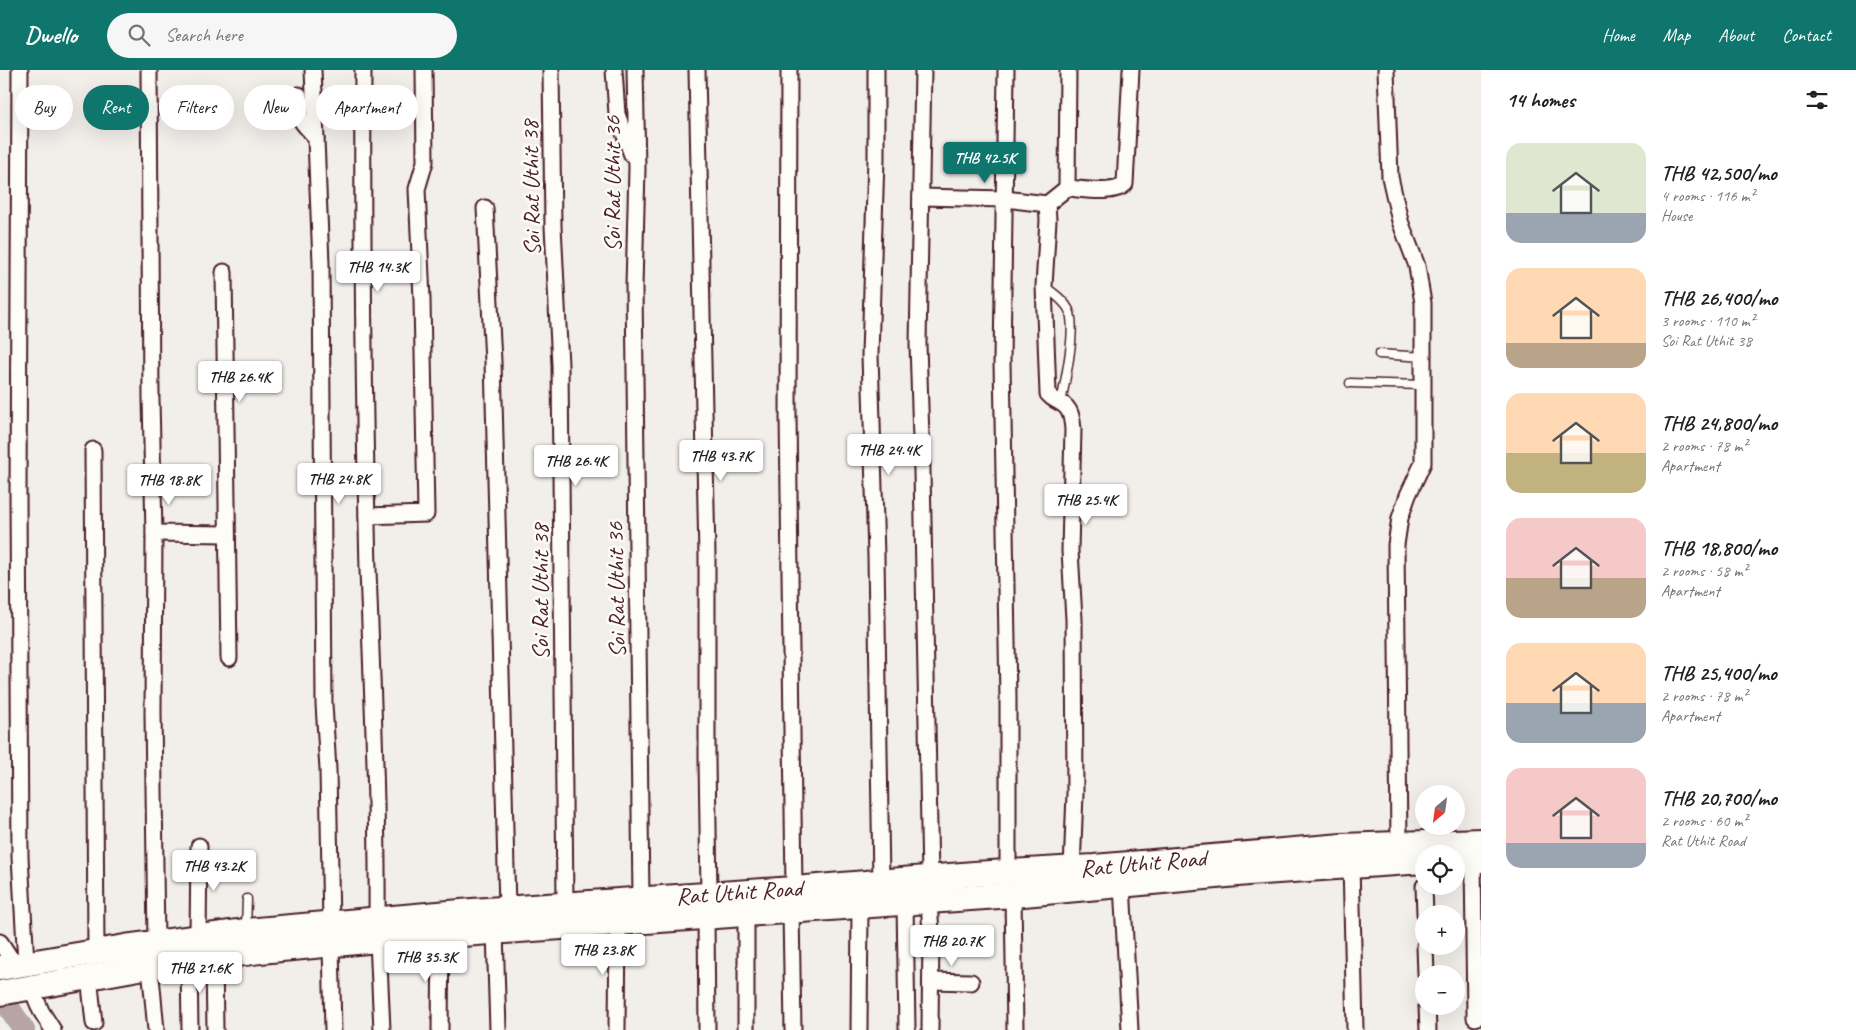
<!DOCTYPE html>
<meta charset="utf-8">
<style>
body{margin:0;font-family:Caveat,sans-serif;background:#f6f6f6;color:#202124;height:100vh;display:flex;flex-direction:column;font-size:19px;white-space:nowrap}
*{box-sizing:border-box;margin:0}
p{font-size:16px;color:#757577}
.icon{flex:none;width:28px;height:28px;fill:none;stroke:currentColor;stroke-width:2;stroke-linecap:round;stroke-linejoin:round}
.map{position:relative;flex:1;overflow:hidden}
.panel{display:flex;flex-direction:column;background:#fff;width:375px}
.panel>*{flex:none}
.hud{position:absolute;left:15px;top:15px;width:475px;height:45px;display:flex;gap:10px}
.needle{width:32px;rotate:209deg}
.fabs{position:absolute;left:1415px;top:715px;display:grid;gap:10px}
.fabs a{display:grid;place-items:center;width:50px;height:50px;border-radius:50%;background:#fff;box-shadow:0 5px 20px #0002;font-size:25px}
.price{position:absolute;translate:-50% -42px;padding:0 11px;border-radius:5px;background:#fff;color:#222;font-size:16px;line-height:32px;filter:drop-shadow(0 1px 2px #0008)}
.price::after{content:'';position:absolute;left:50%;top:30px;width:15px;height:11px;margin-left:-8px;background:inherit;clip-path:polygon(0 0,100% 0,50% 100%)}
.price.on{background:#0f766e;color:#fff}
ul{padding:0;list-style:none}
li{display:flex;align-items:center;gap:15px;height:125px;padding:0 25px}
li span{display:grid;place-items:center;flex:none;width:140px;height:100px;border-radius:15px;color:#555}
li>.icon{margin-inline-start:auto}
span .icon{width:60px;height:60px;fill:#fffc;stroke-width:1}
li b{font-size:21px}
h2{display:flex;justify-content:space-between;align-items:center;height:60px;padding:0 25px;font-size:21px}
.tag{padding:0 18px;border-radius:22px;background:#fff;box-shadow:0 5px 20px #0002;font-size:18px;line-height:45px}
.tag.on{background:#0f766e;color:#fff}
header{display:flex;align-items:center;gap:30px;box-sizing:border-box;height:70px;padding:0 25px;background:#0f766e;color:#fff}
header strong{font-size:24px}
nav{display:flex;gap:28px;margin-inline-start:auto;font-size:18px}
.search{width:350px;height:45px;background:#f6f6f6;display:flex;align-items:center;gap:12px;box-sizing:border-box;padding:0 18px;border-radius:28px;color:#757577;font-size:19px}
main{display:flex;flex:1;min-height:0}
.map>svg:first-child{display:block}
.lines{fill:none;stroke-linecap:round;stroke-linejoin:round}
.river{stroke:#b7a5a6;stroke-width:22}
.lane-casing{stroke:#4a1f2b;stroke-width:11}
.street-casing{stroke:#4a1f2b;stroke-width:19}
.primary-casing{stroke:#4a1f2b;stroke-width:28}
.lane{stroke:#fdfcf7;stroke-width:8}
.street{stroke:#fdfcf7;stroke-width:15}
.primary{stroke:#fdfcf7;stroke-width:24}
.labels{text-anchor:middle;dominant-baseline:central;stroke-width:5;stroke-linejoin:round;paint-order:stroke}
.street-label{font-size:24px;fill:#4a1f2b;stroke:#fdfcf7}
</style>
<header>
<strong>Dwello</strong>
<div class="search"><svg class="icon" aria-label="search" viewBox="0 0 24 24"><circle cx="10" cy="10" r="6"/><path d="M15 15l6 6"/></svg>Search here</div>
<nav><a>Home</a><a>Map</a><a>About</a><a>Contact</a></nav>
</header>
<main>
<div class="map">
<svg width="1481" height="960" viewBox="0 0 1481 960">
<rect width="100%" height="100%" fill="#f2efeb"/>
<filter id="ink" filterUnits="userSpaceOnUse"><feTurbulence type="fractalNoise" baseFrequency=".02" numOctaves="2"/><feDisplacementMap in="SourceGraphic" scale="10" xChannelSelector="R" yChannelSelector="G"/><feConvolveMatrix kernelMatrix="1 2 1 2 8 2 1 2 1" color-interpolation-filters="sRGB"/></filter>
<g filter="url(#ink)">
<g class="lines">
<!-- river -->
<path class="river" d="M0,924L24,960"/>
<!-- lane casing -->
<g class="lane-casing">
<g id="lane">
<path d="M1044,216C1053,223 1064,230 1069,240C1077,259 1065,311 1061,333"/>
<path d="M1379,284L1423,287"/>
<path d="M1350,313L1423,315"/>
<path d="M246,859L247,829"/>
</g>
</g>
<!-- street casing -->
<g class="street-casing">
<g id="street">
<path d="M20,0L18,424L20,787L26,893"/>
<path d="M149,0L151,329L154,463L153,642L156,873"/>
<path d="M313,0L316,69"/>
<path d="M363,0C362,167 364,333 368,499C372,616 378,733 377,849"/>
<path d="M551,0L553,156L560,295L565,834"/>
<path d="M614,0L617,44L632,85"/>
<path d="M635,0L637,98L634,217L641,829"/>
<path d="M697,0L707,487V689L709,824"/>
<path d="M789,0L788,345L794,819"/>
<path d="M876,0V88L870,285L876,486L881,812"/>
<path d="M923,0L918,274L922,401L930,808"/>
<path d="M1006,0L1002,292L1008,628V803"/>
<path d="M1386,0L1390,107L1400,151L1417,196L1423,233V393L1408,425L1400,448L1396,475L1399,773"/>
<path d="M299,25C300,33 298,46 303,53C308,60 312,61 316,69L321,193L324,634L328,700L331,854"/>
<path d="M1067,118L1068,0"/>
<path d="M921,127L1005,129L1047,134"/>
<path d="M485,138L493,291L507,838"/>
<path d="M224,202L229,588"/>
<path d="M93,380L96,882"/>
<path d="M367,446L426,444L422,229L417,119L425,92L424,0"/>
<path d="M154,463L227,464"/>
<path d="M1473,790L1475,948"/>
<path d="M1351,794L1355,960"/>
<path d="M1072,799L1075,724L1074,549L1070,481L1073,359C1072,349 1071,338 1061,333C1055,329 1053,330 1048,324L1044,216L1048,150L1047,134L1067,118C1083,119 1114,125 1125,114L1131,0"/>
<path d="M1122,815L1130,960"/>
<path d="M1424,816L1425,844"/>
<path d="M1013,825L1015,960"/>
<path d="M929,831L931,864L930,960"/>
<path d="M905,833L907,960"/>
<path d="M791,841L793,960"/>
<path d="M746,844V960"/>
<path d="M706,846L707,960"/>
<path d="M495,861L498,960"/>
<path d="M198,867L199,776"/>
<path d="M378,870L382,960"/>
<path d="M0,872L15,895"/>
<path d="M331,875L333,960"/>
<path d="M1425,876L1426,904"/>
<path d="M214,887L215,960"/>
<path d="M189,891L190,960"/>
<path d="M150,896L156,960"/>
<path d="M89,906L94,953"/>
<path d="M931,911L971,912"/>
<path d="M31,917L41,941L53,960"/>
<path d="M1427,936L1428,960"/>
<path d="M440,960L441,865"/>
<path d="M617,960L618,852"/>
<path d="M859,960L860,836"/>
</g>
</g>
<!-- primary casing -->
<g class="primary-casing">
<g id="primary">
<path d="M1456,790H1481"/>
<path d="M0,898L125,877L246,861L472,841L794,819L974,804L1094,797L1342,776L1481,771"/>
<path d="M0,923L150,896L260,881L378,870L1013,825L1248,803L1424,791"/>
</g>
</g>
<!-- lane -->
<use href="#lane" class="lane"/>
<!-- street -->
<use href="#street" class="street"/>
<!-- primary -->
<use href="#primary" class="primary"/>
</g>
</g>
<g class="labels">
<!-- street labels -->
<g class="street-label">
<text transform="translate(612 114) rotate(-90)">Soi Rat Uthit 36</text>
<text transform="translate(531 118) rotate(-91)">Soi Rat Uthit 38</text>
<text transform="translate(616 520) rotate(-91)">Soi Rat Uthit 36</text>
<text transform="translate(540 522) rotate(-90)">Soi Rat Uthit 38</text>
<text transform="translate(1143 793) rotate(-5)">Rat Uthit Road</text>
<text transform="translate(739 822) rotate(-4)">Rat Uthit Road</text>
</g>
</g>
</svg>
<div class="fabs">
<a><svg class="needle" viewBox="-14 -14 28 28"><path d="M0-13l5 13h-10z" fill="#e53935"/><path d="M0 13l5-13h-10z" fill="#757577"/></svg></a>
<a><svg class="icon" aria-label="locate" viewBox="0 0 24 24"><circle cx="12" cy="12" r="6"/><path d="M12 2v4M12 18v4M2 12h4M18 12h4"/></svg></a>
<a>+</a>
<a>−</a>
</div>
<b class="price on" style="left:985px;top:114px">THB 42.5K</b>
<b class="price" style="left:378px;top:223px">THB 14.3K</b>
<b class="price" style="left:240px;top:333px">THB 26.4K</b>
<b class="price" style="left:889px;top:406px">THB 24.4K</b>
<b class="price" style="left:721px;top:412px">THB 43.7K</b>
<b class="price" style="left:576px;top:417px">THB 26.4K</b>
<b class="price" style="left:339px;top:435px">THB 24.8K</b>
<b class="price" style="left:169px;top:436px">THB 18.8K</b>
<b class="price" style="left:1086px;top:456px">THB 25.4K</b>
<b class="price" style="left:214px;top:822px">THB 43.2K</b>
<b class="price" style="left:952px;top:897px">THB 20.7K</b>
<b class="price" style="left:603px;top:906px">THB 23.8K</b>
<b class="price" style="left:426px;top:913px">THB 35.3K</b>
<b class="price" style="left:200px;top:924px">THB 21.6K</b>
<div class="hud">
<a class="tag">Buy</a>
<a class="tag on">Rent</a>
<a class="tag">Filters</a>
<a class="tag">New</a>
<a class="tag">Apartment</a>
</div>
</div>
<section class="panel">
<h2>14 homes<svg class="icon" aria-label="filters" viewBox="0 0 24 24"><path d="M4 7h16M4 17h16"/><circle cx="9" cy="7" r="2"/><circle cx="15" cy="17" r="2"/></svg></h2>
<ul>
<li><span style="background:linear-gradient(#dfe7d0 70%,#9aa5b1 0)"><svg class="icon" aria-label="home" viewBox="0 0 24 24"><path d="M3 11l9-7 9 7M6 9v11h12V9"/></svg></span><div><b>THB 42,500/mo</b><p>4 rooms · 116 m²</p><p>House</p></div></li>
<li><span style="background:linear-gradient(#ffd9b3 75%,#b9a48a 0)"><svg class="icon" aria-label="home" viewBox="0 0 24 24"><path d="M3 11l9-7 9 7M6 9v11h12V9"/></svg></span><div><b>THB 26,400/mo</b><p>3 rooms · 110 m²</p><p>Soi Rat Uthit 38</p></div></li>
<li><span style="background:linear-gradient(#ffd9b3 60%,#c2b280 0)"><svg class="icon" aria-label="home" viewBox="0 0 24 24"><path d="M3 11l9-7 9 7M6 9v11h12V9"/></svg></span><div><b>THB 24,800/mo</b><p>2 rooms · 78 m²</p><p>Apartment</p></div></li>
<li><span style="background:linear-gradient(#f6c9c9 60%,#b9a48a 0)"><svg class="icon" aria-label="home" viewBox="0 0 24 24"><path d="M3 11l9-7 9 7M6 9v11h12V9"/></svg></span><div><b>THB 18,800/mo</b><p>2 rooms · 58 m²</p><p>Apartment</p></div></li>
<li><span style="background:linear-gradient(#ffd9b3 60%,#9aa5b1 0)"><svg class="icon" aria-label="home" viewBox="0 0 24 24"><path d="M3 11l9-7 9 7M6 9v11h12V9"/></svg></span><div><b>THB 25,400/mo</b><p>2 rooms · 78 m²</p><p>Apartment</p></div></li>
<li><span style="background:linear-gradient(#f6c9c9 75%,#9aa5b1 0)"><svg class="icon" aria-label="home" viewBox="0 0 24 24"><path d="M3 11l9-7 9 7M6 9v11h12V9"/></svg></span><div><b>THB 20,700/mo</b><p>2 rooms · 60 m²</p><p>Rat Uthit Road</p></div></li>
</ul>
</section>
</main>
